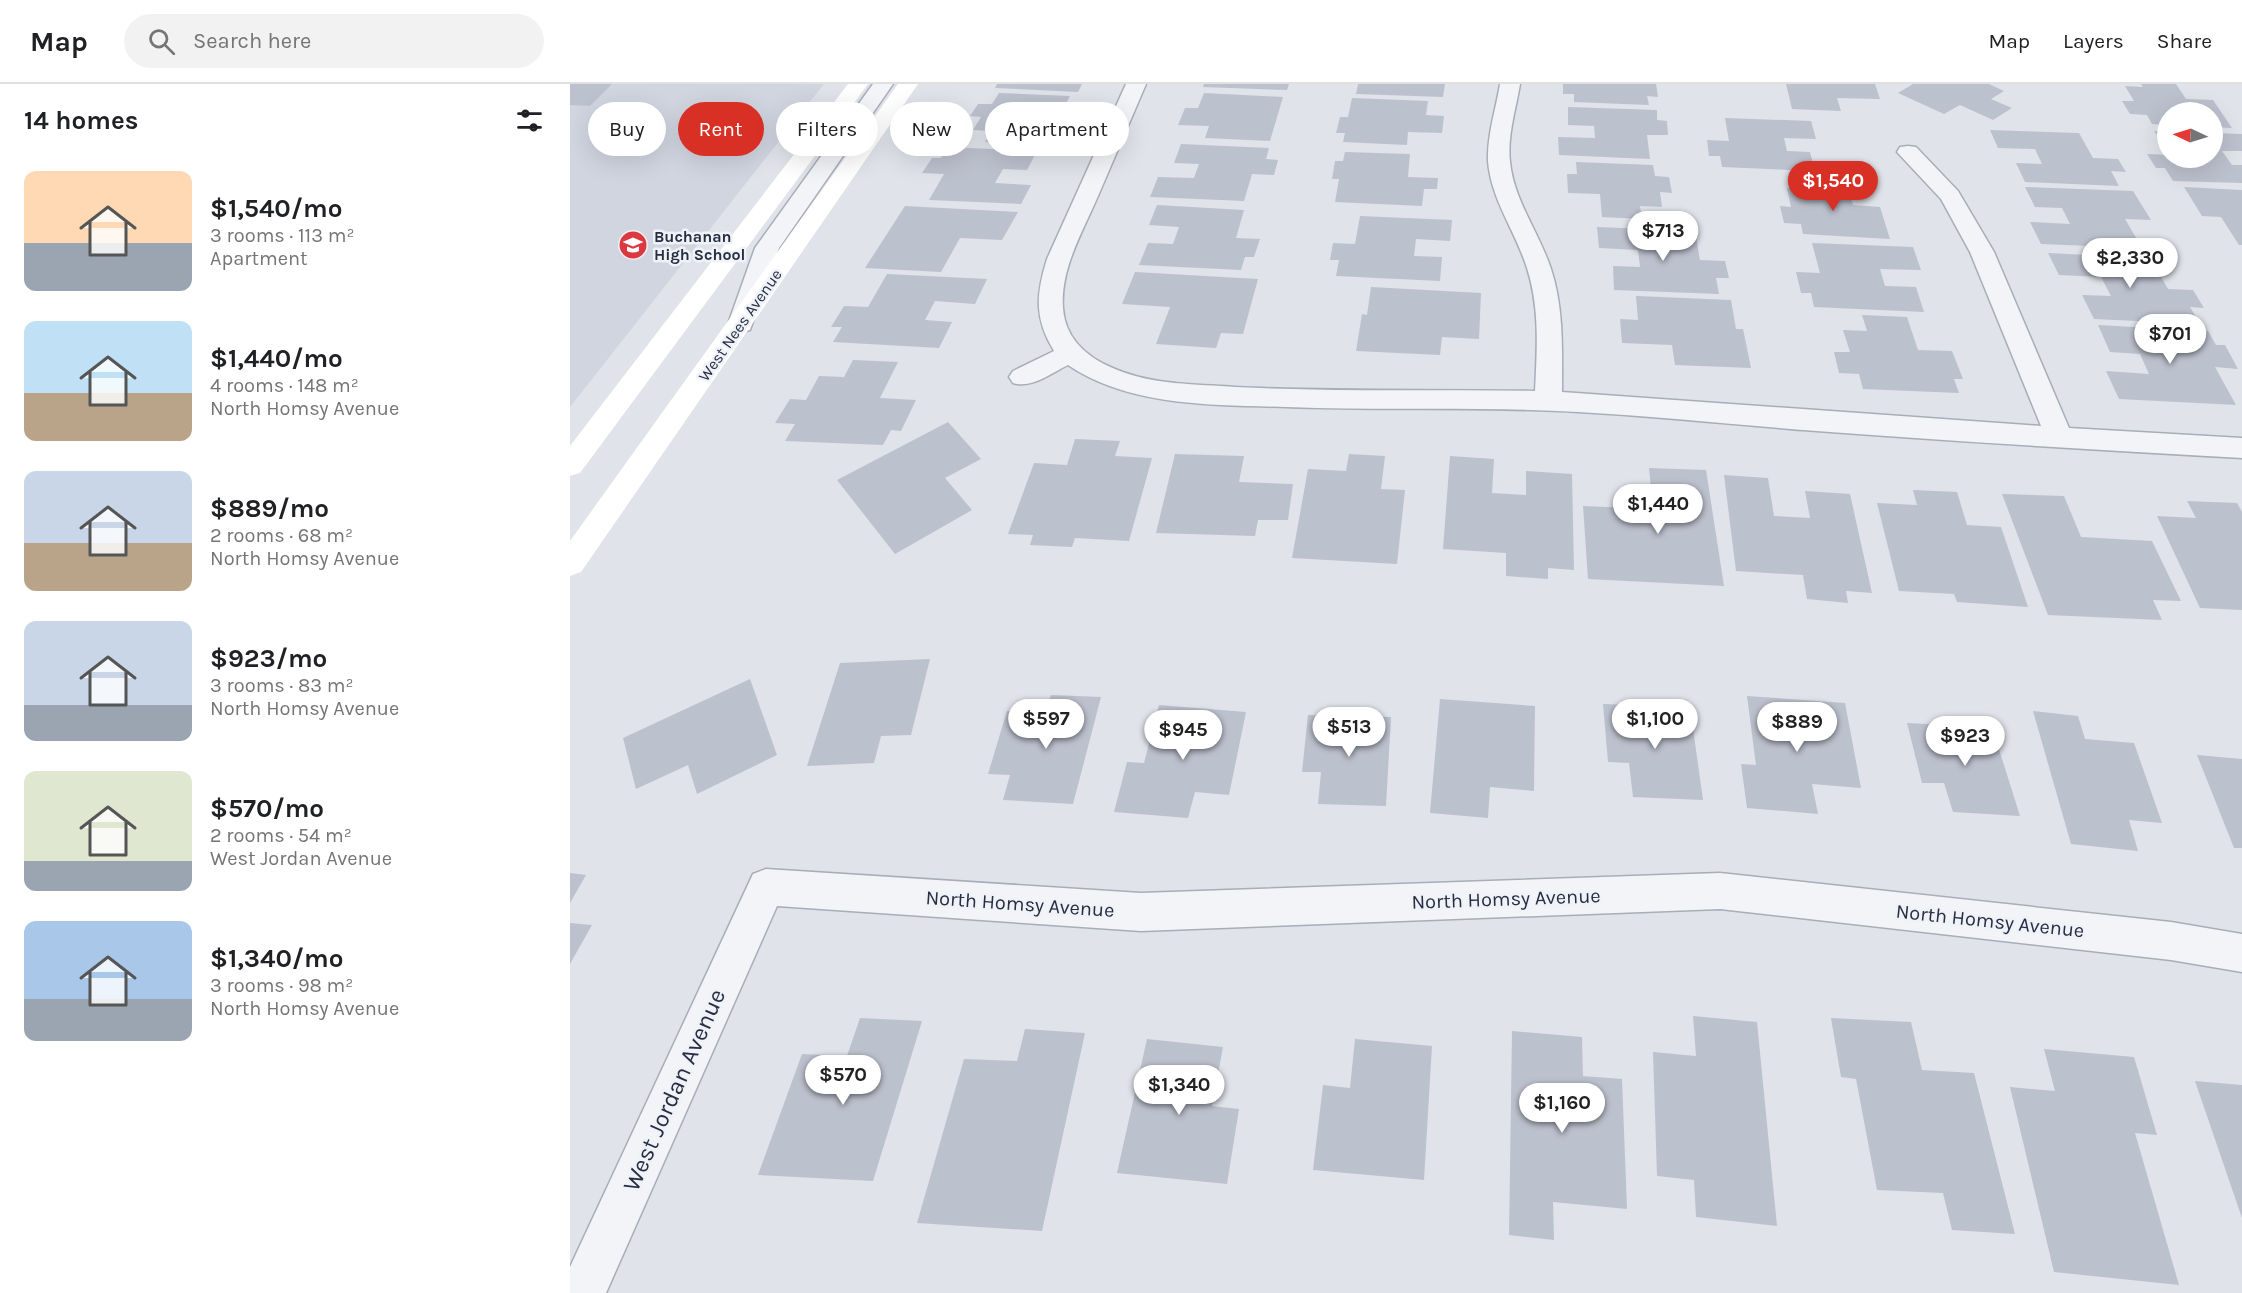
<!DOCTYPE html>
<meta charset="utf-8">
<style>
body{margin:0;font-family:Karla,sans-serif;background:#f2f2f2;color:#202124;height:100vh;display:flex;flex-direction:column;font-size:22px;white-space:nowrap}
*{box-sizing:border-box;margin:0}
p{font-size:20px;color:#757577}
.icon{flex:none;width:33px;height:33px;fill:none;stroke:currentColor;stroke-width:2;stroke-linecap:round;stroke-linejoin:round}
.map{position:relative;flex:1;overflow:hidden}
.details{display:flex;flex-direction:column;background:#fff;width:570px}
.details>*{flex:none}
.hud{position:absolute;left:18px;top:18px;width:570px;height:54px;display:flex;gap:12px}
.needle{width:39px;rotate:274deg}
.fabs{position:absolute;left:1587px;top:18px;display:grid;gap:12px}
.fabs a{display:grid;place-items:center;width:66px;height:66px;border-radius:50%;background:#fff;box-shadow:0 6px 24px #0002;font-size:30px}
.price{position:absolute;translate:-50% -51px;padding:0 14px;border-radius:21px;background:#fff;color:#222;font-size:20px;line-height:39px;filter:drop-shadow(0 2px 3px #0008)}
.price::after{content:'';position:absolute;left:50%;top:36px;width:18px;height:14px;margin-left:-9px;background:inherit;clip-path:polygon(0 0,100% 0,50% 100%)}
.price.on{background:#d93025;color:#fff}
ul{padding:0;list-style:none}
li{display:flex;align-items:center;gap:18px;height:150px;padding:0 24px}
li span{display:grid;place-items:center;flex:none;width:168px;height:120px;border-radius:12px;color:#555}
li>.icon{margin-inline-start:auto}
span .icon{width:72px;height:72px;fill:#fffc;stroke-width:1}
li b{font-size:26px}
h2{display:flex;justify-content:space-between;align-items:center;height:72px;padding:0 24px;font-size:26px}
.chip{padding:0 21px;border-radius:27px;background:#fff;box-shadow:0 6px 24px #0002;font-size:21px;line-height:54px}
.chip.on{background:#d93025;color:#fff}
header{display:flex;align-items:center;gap:36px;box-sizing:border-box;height:84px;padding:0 30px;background:#fff;border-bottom:2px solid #e0e0e0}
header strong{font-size:28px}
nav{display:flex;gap:33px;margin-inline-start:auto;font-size:21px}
.search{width:420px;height:54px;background:#f2f2f2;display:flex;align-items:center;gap:15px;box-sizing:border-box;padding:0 21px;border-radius:33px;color:#757577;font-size:22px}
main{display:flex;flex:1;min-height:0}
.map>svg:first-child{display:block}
.built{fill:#d1d5e0}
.building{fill:#bcc1ce}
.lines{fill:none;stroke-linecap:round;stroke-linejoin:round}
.minor-casing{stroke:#a8adb8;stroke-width:3}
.tertiary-casing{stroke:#a8adb8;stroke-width:3}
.minor{fill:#f3f4f8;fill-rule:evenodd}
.tertiary{fill:#f3f4f8;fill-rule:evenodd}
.secondary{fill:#fff;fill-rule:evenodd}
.labels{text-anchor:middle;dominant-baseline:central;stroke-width:5;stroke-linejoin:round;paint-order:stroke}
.far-poi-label{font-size:16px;font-weight:bold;fill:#272e43;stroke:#eff2f7;text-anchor:start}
.far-street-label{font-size:16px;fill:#272e43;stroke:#eff2f7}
.street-label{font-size:20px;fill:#272e43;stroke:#eff2f7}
.near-street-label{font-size:24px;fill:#272e43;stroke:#eff2f7}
</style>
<header>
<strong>Map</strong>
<div class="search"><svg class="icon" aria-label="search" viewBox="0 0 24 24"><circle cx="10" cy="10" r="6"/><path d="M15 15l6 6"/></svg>Search here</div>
<nav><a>Map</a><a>Layers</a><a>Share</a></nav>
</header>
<main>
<section class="details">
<h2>14 homes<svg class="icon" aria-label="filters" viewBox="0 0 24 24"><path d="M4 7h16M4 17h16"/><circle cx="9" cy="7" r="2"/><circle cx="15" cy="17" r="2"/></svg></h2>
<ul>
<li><span style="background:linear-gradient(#ffd9b3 60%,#9aa5b1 0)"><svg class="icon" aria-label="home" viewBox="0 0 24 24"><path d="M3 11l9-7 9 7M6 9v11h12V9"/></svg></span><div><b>$1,540/mo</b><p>3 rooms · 113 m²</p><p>Apartment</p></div></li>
<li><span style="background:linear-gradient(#bfe0f5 60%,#b9a48a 0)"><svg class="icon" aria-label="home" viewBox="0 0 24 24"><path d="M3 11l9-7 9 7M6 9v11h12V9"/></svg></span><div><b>$1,440/mo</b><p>4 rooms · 148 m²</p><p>North Homsy Avenue</p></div></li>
<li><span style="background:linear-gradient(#c9d6e8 60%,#b9a48a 0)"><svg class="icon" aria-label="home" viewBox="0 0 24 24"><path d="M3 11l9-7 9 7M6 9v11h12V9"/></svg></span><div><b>$889/mo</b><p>2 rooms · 68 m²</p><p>North Homsy Avenue</p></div></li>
<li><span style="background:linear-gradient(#c9d6e8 70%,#9aa5b1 0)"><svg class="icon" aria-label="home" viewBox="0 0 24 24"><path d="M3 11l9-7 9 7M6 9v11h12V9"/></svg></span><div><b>$923/mo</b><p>3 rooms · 83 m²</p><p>North Homsy Avenue</p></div></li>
<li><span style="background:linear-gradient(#dfe7d0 75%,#9aa5b1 0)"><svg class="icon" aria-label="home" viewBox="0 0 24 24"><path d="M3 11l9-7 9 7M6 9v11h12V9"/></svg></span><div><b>$570/mo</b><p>2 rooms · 54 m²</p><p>West Jordan Avenue</p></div></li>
<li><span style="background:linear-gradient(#a9c7e8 65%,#9aa5b1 0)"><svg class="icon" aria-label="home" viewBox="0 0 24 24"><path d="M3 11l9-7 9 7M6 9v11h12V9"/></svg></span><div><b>$1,340/mo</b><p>3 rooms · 98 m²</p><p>North Homsy Avenue</p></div></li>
</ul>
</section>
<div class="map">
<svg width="1672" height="1209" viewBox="0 0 1672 1209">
<rect width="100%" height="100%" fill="#e0e3ea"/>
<!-- built -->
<path class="built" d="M0,0H254L0,323Z"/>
<!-- building -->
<g class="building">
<path d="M0,0H42L20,22L0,21Z"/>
<path d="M427,0H512L508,8L425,4Z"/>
<path d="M634,0H719L717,6L633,3Z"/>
<path d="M788,0H875L873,13L786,10Z"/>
<path d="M993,0H1086L1088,13L1077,12L1079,21L1004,18V10H993Z"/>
<path d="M1216,0H1305L1310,15L1267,14L1271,27L1222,25Z"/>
<path d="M1343,0H1419L1434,7L1421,15L1442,24L1423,36L1390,21L1374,30L1328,9Z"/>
<path d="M1571,0H1606L1616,15L1643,16L1662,44L1642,43V28H1598V41L1582,40L1577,31L1560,30L1552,17H1564L1555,2L1573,3Z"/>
<path d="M429,9L500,12L485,40L461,39L450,60L415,58L421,47L403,46L411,33L400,32L408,20H422Z"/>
<path d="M634,9L713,13L700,57L635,54L639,42L608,41L615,24H628Z"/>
<path d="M782,14L858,17L856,31L874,32L872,49L838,48L837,61L773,58L775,49H766L770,33H778Z"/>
<path d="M998,23L1087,26V36L1097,37L1098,51H1077L1080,75L989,71L988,53L1025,54L1024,42L998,41Z"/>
<path d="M1155,34L1241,37L1246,55L1214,54L1217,67L1240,68L1245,87L1152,83L1150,72H1139L1137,56L1159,57Z"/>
<path d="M1420,46L1509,49L1523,74L1548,75L1556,88L1541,87L1549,102L1455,98L1446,79L1472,80L1465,65L1428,64Z"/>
<path d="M1584,47L1598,48V67Z"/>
<path d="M1642,49L1672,50V67H1652L1662,81H1672V99L1603,97L1595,84H1586L1577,70L1598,71V74H1642Z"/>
<path d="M611,60L699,64L696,75L708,76L704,91L682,90L674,117L580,113L588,93L624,94L629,80L604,79Z"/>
<path d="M378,63L467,67L457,86L433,85L425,99L461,101L451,120L359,116L374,90L352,89L362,74H371Z"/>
<path d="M775,68L840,70L838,93L868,94L867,105H854L852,122L765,118L769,95H762L765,77H773Z"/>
<path d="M1006,78L1083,81L1085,92L1099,93L1102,109L1090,108L1092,123L1070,122L1072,135L1032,133L1030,110L998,109L997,90H1007Z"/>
<path d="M1236,94L1275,96L1283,121L1310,123L1320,155L1233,150L1231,140L1214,139L1210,122L1221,123L1217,104L1238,105Z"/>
<path d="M1455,103L1563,107L1581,136L1555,135L1572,164L1471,160L1460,138L1500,140L1492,124L1465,123Z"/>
<path d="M1614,103L1672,106V161H1669L1651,133L1632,132Z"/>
<path d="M587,121L674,126L666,154L690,155L684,173H675L671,186L569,181L578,159L603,160L609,143L579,141Z"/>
<path d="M335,122L448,128L432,156L390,154L371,188L295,184Z"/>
<path d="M790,132L882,136L880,157L846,155L844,172L872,173L870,197L766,192L769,176H760L763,159L785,160Z"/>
<path d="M1027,143L1125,147L1130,176L1155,177L1159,194H1146L1149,210L1044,206L1043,182L1070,183L1068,166L1029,164Z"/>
<path d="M1242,159L1343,163L1351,186L1310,185L1315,202L1346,203L1354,228L1244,223L1241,209H1231L1226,188L1250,189Z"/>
<path d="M1478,169L1580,174L1598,205L1623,206L1634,224L1620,223L1630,240L1524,235L1512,211L1541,212L1531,193L1489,191Z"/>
<path d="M565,188L688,195L673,250L651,249L646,264L586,260L600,223L552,220Z"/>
<path d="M317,190L417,195L405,220L365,217L355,236L382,238L369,264L263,258L272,243H261L274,222L298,223Z"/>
<path d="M801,203L911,209L909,255L872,253L870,271L786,267L792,230L797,231Z"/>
<path d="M1066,212L1161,216L1166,245H1173L1181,284L1105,281L1102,261L1052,259L1050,235L1068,236Z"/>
<path d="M1292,231L1337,233L1348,266L1382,267L1393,295H1384L1389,309L1293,305L1289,290L1269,289L1264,268H1280L1273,246L1297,247Z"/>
<path d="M1528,241L1638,247L1646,261H1655L1668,285L1645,283L1666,321L1549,315L1536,287L1579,290L1570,270L1540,268Z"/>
<path d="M283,276L328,278L310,314L346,316L331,347L321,346L313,361L215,357L225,340L205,339L220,315L236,316L249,292L274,293Z"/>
<path d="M378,338L411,375L375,394L402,426L325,470L267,396Z"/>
<path d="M505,355L550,357L545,372L582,374L559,457L505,454L502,463L460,461L463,451L438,450L464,379L497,381Z"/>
<path d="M605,370L674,372L669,398L723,400L718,436H688L685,452L586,449Z"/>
<path d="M779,370L815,372L811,405L835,406L827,480L722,474L738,385L776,387Z"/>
<path d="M880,372L924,375L922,409L956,411V387L1002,390L1004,486L978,484V495L936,492V469L873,465Z"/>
<path d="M1079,384L1136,386L1154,502L1018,495L1013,422L1083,425Z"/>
<path d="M1154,391L1198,394L1204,432L1240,434L1235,407L1280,410L1302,509L1276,507L1278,519L1237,515L1233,491L1166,487Z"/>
<path d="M1343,406L1387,408L1397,441L1431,443L1458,523L1387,518L1384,510L1329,507L1307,419L1347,421Z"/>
<path d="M1432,410L1494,412L1511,453L1582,457L1611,517L1583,516L1592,536L1478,531Z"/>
<path d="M1617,417L1667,419L1672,428V526L1630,524L1587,432L1626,434Z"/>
<path d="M360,575L341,651L311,652L304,679L237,682L270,579Z"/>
<path d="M180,595L207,671L127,710L118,681L66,705L53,654Z"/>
<path d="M481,611L531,613L503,720L433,716L440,691L418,690L437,627L475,629Z"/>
<path d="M1177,612L1275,619L1291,704L1242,700L1248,730L1177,724L1171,680L1186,681Z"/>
<path d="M870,615L965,622L964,707L920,703L918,734L860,729Z"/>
<path d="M1033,620L1120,623L1133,716L1063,713L1059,679L1038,678Z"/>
<path d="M589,621L676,628L659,711L625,708L618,734L544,728L557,678L574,679Z"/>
<path d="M1463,627L1508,632L1515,655L1564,659L1592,739L1559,736L1568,767L1501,760Z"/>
<path d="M738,631L821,633L816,722L748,720L751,688H732Z"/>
<path d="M1337,639L1422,643L1450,732L1383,728L1374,699H1352Z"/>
<path d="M1627,671L1672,675V764H1664Z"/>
<path d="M0,789L16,791L0,819Z"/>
<path d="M0,839L22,841L0,880Z"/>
<path d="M1123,932L1187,938L1207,1142L1126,1133L1124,1096L1087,1092L1083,968L1126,972Z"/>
<path d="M290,934L352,937L303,1097L188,1091L232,970L277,972Z"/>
<path d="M1261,934L1341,938L1352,986L1404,989L1445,1150L1382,1146L1373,1109L1307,1106L1286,995L1271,993Z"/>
<path d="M455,945L515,949L472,1147L347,1139L394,975L447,977Z"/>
<path d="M942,947L1012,953L1013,992L1052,995L1057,1125L983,1118L984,1156L939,1151Z"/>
<path d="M577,955L653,963L642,1022L669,1025L657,1100L547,1089Z"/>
<path d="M785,955L862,962L854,1096L743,1086L753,1001L780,1004Z"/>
<path d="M1474,965L1564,973L1587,1051L1565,1049L1609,1201L1484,1188L1440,1003L1485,1007Z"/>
<path d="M1625,997L1672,1001V1134Z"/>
</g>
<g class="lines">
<!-- minor casing -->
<g class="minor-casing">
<g id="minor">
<path d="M556,0H576C560,37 544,75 528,112C513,147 490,185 493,224C495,255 518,274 545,285C582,301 627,300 666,303C766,308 865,305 965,307C967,266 970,224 957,184C946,148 921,116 918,77C917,51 926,25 930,0H950C946,25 937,52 940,78C944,117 969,148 981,185C994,224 992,267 992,308L1471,342L1400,168L1371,115L1327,68L1330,63L1338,62L1346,63L1388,107L1424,168L1499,344L1672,354V374C1526,366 1380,357 1233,346C1158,340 1083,332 1008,328C911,322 814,327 717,323C645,321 560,323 498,281C481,289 462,305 443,299L439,293L443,287L484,267C464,234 466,211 477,175Z"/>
<path d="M196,785L571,809L1150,789L1601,838L1672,850V888L1601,876L1150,825L571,847L207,822L36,1209H0V1183L183,790Z"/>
</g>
</g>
<!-- tertiary casing -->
<g class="tertiary-casing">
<path id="tertiary" d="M303,0H323L209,164L180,246L171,248L162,246L158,240L185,164Z"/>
</g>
<!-- minor -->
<use href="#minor" class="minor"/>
<!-- tertiary -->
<use href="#tertiary" class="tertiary"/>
<!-- secondary -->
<g class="secondary">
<path d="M278,0H298L10,389L0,392V362Z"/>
<path d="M328,0H348L11,488L0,492V457Z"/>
</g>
</g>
<!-- icons -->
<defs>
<g id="school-disc" transform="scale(1.5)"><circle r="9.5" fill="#dc383f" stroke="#eff2f7"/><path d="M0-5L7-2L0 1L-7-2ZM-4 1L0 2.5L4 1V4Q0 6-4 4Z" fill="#fff"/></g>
</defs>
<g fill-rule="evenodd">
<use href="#school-disc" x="63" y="161"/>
</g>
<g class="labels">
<!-- far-poi labels -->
<g class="far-poi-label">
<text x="84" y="152">Buchanan<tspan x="84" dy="18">High School</tspan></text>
</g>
<!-- far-street labels -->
<g class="far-street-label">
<text transform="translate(170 241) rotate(-55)">West Nees Avenue</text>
</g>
<!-- street labels -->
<g class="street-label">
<text transform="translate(936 815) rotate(-2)">North Homsy Avenue</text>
<text transform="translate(450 820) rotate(4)">North Homsy Avenue</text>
<text transform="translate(1420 837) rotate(6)">North Homsy Avenue</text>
</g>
<!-- near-street labels -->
<g class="near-street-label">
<text transform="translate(104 1006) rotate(-66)">West Jordan Avenue</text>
</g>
</g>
</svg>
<div class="fabs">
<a><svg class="needle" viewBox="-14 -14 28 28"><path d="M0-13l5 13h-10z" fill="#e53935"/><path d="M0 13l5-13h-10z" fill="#757577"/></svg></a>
</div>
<b class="price on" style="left:1263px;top:128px">$1,540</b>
<b class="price" style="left:1093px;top:178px">$713</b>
<b class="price" style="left:1560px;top:205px">$2,330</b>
<b class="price" style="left:1600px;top:281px">$701</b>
<b class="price" style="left:1088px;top:451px">$1,440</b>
<b class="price" style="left:476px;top:666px">$597</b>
<b class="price" style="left:1085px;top:666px">$1,100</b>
<b class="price" style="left:1227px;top:669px">$889</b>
<b class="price" style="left:779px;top:674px">$513</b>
<b class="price" style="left:613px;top:677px">$945</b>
<b class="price" style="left:1395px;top:683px">$923</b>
<b class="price" style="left:273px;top:1022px">$570</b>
<b class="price" style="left:609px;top:1032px">$1,340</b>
<b class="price" style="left:992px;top:1050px">$1,160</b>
<div class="hud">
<a class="chip">Buy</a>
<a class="chip on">Rent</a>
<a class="chip">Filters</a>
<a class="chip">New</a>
<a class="chip">Apartment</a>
</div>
</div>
</main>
